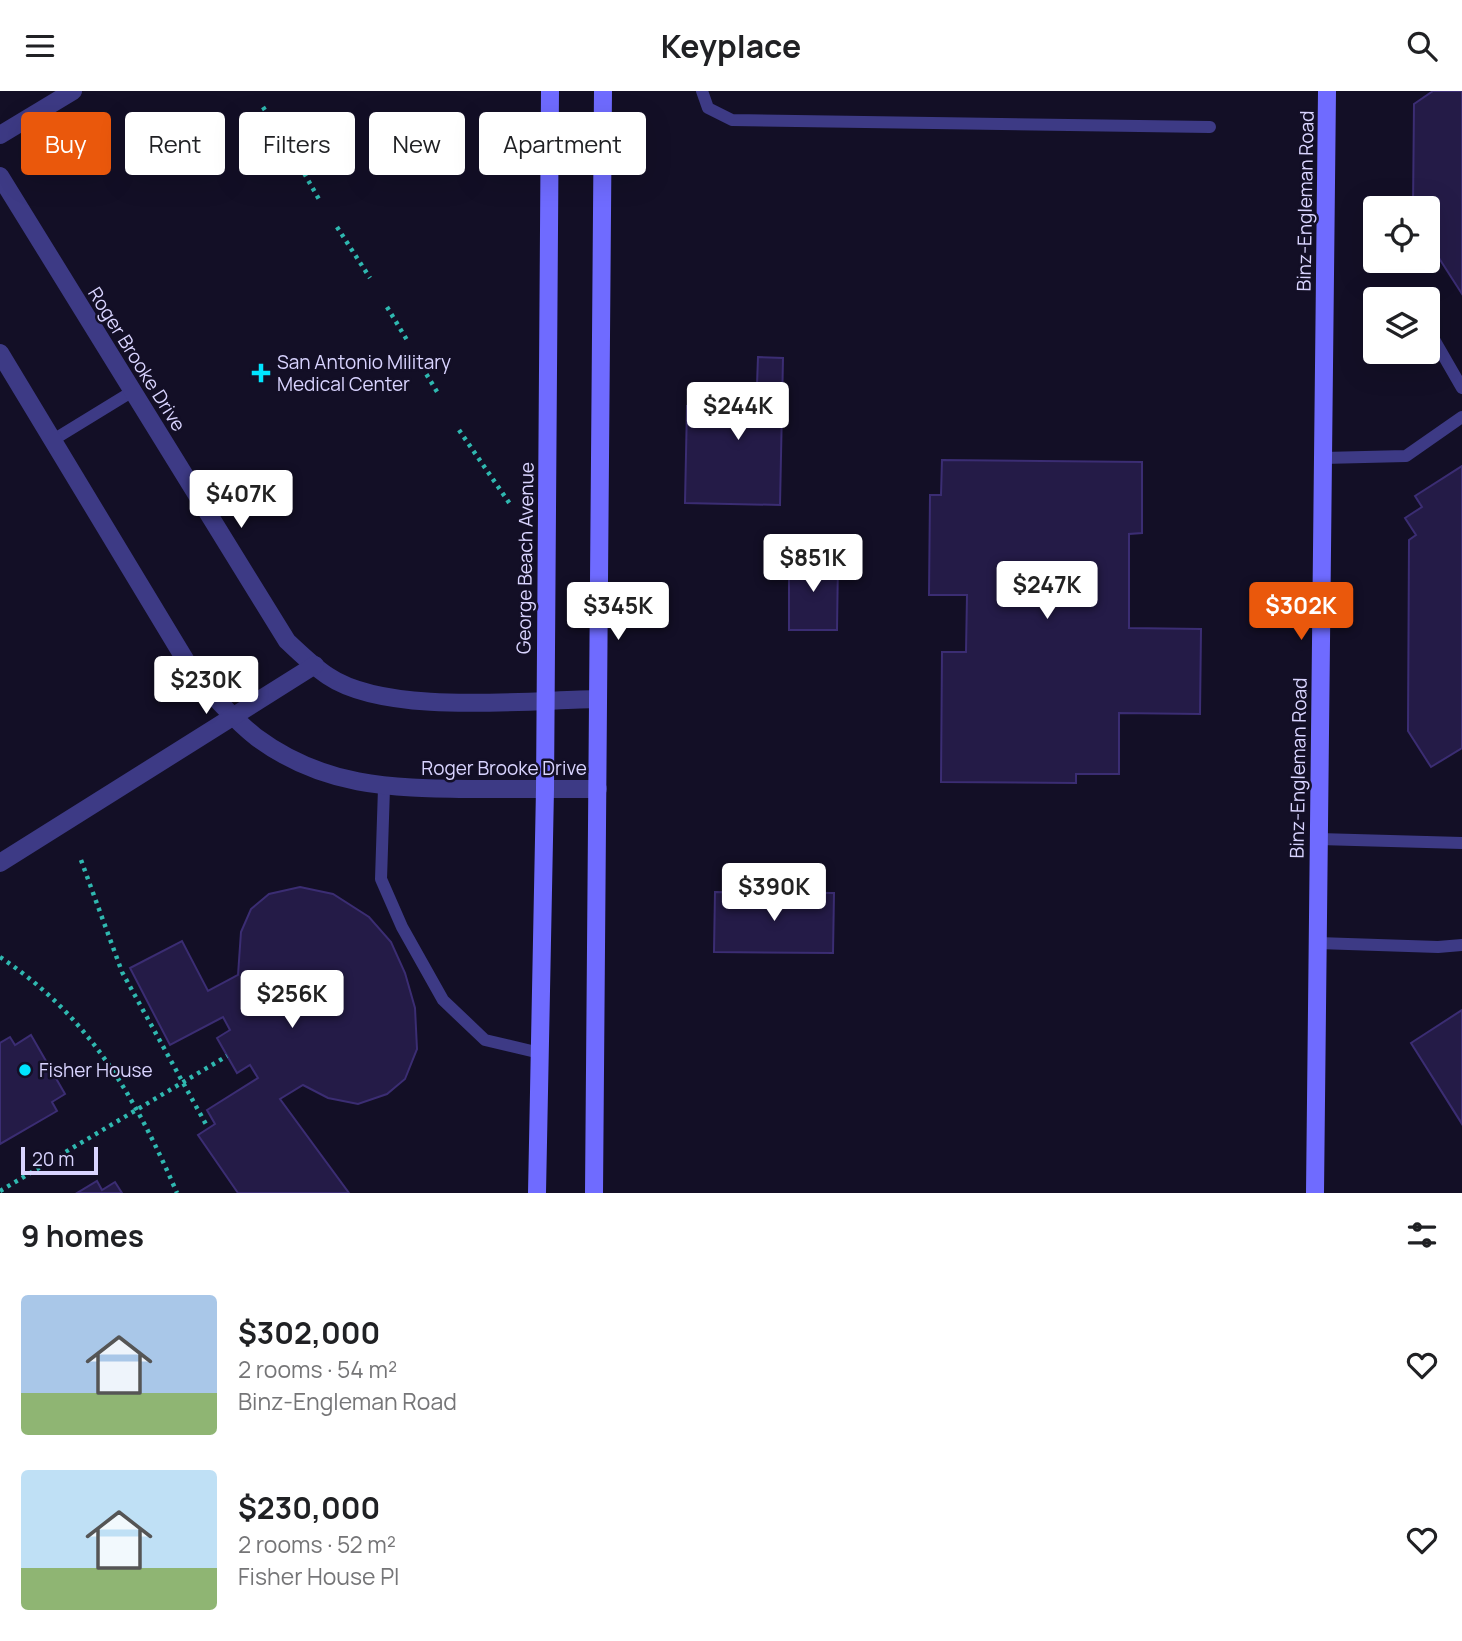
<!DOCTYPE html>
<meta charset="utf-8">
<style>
body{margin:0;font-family:Manrope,sans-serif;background:#f2f2f2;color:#202124;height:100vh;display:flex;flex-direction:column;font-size:26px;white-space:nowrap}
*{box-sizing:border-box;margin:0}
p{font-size:23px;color:#757577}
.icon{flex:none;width:38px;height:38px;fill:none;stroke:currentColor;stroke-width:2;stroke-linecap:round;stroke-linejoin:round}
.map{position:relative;height:1102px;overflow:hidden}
.panel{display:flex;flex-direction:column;background:#fff;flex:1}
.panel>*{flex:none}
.guide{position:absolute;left:21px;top:21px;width:700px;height:63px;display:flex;gap:14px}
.tools{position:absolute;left:1363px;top:105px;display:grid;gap:14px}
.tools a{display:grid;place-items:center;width:77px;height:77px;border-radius:7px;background:#fff;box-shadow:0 7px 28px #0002;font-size:35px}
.scale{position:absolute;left:21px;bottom:18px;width:77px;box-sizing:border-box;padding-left:7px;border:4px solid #d9d4ff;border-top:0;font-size:19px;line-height:24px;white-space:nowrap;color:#d9d4ff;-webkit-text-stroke:5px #130f26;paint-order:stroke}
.price{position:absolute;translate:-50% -60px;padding:0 16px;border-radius:7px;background:#fff;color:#222;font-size:23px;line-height:46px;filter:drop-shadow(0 2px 4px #0008)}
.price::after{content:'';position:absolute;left:50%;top:42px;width:21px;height:16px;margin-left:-10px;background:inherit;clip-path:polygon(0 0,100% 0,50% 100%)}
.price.on{background:#ea580c;color:#fff}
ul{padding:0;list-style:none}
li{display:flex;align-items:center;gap:21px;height:175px;padding:0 21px}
li span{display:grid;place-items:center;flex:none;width:196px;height:140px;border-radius:7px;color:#555}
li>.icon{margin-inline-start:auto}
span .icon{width:84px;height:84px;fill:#fffc;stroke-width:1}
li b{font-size:30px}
h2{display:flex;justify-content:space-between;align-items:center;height:84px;padding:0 21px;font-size:30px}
.tag{padding:0 24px;border-radius:7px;background:#fff;box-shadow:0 7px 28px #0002;font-size:24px;line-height:63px}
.tag.on{background:#ea580c;color:#fff}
header{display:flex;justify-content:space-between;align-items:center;height:91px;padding:0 21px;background:#fff;font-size:32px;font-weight:700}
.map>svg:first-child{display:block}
.building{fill:#241b47;stroke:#3b2d73;stroke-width:2}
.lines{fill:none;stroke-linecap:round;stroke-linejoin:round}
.path{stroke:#2fb8b0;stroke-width:4.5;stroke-dasharray:3.5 5;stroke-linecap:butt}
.lane{stroke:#3d3a85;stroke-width:12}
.street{stroke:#3d3a85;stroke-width:18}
.secondary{stroke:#6f6bff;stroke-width:18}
.poi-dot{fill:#00e5ff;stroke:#130f26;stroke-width:2.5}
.labels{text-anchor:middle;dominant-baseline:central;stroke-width:5;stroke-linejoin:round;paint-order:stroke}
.street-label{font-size:19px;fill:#d9d4ff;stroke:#130f26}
.poi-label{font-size:19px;fill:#d9d4ff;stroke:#130f26;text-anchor:start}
</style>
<header><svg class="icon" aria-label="menu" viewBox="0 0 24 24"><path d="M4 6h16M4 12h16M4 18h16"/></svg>Keyplace<svg class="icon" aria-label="search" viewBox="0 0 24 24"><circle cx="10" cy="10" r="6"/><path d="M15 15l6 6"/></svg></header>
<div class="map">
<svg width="1462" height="1102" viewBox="0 0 1462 1102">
<rect width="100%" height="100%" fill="#130f26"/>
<!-- building -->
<g class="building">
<path d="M1433,0H1462V203L1428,150V117H1413L1414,13Z"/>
<path d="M758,266L783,267L780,414L685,412L687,315L710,316L711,292L757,294Z"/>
<path d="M942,369L1142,371V442L1129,443V537L1201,538L1200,623L1119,622V683H1076V692L941,691L942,561H966L967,504H929L930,404H941Z"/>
<path d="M1462,375V657L1431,676L1408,640L1409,449L1416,444L1405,427L1422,416L1415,405Z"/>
<path d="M789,467L838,468L837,539H789Z"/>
<path d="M300,796L333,803L369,826L391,851L405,882L415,917L417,958L405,988L387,1003L358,1013L328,1007L303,994L280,1008L349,1102H238L198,1044L215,1033L207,1019L258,987L250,974L237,982L217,947L230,939L223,926L170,954L130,877L182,850L208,900L238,884L241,841L251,818L269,803Z"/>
<path d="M715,801L834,802L833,862L714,861Z"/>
<path d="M1462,919V1033L1411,952Z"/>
<path d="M31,944L65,1003L52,1011L57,1020L0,1053V952L10,946L15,954Z"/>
<path d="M97,1090L102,1099L115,1091L122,1102H77Z"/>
</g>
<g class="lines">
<!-- path -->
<g class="path">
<path d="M263,16L284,50"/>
<path d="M300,75L320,110"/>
<path d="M337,136L370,187"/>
<path d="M387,216L407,249"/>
<path d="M422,276L439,304"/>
<path d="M459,339L510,413"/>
<path d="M81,769L122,881L208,1037"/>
<path d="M0,866C89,925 136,1007 177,1102"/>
<path d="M0,1100L227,965"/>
</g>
<!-- lane -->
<g class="lane">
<path d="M702,0L708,17L732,29L1210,36"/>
<path d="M1428,238L1462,297"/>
<path d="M53,349L133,300"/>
<path d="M1323,367L1406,365L1462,326"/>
<path d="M384,697L381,788L402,836L443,909L485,949L540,962"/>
<path d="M1319,748L1462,752"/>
<path d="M1318,852L1438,856L1462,854"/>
</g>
<!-- street -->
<g class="street">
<path d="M0,44L73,0"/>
<path d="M0,85L287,550C300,562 313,575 328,585C387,625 527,609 598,608"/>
<path d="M0,262L195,585C215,606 233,628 256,646C323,696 390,697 469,698C512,698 555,698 598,698"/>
<path d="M0,772L315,574"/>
</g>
<!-- secondary -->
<g class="secondary">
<path d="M537,1102L545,698L550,0"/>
<path d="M594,1102L603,0"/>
<path d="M1315,1102L1327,0"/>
</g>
</g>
<!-- markers -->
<g class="poi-dot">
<path d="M257.5 271.5h7v7h7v7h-7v7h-7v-7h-7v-7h7z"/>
<circle cx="25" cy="979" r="7"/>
</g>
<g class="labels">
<!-- street labels -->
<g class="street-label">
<text transform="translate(1305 110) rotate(-89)">Binz-Engleman Road</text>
<text transform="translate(137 268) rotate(58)">Roger Brooke Drive</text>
<text transform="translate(525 467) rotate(-89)">George Beach Avenue</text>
<text x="504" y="677">Roger Brooke Drive</text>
<text transform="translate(1298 677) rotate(-89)">Binz-Engleman Road</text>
</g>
<!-- poi labels -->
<g class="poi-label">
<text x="277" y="271">San Antonio Military<tspan x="277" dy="22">Medical Center</tspan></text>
<text x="39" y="979">Fisher House</text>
</g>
</g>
</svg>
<div class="tools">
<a><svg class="icon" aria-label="locate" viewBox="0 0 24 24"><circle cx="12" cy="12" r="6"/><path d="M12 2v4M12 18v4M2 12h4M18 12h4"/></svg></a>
<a><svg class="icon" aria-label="layers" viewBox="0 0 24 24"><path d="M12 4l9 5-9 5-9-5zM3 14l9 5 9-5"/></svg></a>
</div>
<div class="scale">20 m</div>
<b class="price" style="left:738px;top:351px">$244K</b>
<b class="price" style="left:241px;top:439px">$407K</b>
<b class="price" style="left:813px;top:503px">$851K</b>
<b class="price" style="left:1047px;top:530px">$247K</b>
<b class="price" style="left:618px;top:551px">$345K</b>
<b class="price on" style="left:1301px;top:551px">$302K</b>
<b class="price" style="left:206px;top:625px">$230K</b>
<b class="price" style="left:774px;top:832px">$390K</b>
<b class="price" style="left:292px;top:939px">$256K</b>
<div class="guide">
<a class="tag on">Buy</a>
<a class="tag">Rent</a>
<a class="tag">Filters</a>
<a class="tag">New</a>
<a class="tag">Apartment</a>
</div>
</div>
<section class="panel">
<h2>9 homes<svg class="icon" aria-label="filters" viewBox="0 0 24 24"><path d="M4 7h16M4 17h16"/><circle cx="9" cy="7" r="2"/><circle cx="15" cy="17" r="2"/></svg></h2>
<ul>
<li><span style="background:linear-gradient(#a9c7e8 70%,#8fb573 0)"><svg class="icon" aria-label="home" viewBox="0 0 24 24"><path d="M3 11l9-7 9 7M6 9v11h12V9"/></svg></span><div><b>$302,000</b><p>2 rooms · 54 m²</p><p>Binz-Engleman Road</p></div><svg class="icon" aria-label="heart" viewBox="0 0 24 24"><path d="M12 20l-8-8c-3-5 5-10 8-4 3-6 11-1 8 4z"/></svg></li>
<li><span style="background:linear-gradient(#bfe0f5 70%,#8fb573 0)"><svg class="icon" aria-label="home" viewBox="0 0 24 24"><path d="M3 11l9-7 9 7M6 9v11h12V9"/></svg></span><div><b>$230,000</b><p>2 rooms · 52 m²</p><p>Fisher House Pl</p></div><svg class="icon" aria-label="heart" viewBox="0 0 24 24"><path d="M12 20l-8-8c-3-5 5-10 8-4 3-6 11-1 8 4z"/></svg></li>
</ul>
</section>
